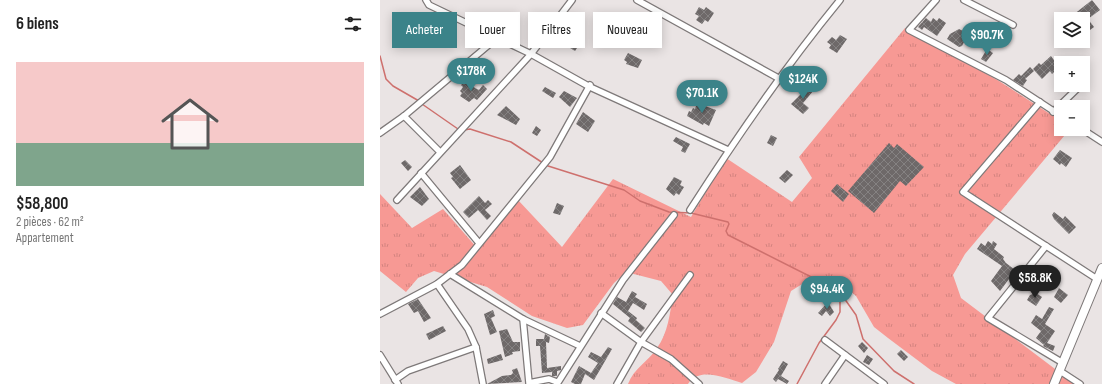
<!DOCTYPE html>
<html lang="fr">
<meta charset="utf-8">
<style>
:root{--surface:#fff;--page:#f2f2f2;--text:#222;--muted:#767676;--accent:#3b8389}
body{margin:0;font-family:"Sofia Sans Condensed",sans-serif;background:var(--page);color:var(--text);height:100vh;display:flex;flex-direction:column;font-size:15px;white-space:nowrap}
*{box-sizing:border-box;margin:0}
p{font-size:13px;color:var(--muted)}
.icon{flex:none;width:22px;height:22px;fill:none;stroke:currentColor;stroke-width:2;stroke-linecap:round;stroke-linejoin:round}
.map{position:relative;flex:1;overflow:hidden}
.panel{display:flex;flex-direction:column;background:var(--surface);width:380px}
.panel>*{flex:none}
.hud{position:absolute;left:12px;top:12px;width:380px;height:36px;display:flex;gap:8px}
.fabs{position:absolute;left:674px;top:12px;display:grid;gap:8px}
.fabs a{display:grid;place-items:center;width:36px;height:36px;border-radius:0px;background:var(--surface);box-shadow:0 2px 10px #0003;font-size:20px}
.price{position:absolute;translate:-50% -34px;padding:0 9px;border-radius:14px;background:var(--accent);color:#fff;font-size:13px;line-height:26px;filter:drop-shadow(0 1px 2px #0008)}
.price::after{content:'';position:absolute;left:50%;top:24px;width:12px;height:9px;margin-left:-6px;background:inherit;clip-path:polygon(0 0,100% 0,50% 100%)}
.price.on{background:#222;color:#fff}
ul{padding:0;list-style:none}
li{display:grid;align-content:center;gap:8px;height:212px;padding:0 16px}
li span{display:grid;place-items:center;height:124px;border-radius:0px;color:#555}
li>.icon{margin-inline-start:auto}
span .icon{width:72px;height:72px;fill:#fffc;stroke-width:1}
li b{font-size:17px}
h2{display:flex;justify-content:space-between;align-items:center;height:48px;padding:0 16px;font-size:17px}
.pill{padding:0 14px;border-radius:0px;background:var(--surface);box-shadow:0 2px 10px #0003;font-size:14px;line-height:36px}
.pill.on{background:var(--accent);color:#fff}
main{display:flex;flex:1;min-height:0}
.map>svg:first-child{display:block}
</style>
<main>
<section class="panel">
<h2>6 biens<svg class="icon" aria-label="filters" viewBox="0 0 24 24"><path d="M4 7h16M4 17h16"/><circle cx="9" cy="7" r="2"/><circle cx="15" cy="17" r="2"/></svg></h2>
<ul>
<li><span style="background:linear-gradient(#f6c9c9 65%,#7fa58c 0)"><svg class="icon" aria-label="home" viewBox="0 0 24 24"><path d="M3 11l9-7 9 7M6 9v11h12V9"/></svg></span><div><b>$58,800</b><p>2 pièces · 62 m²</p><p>Appartement</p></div></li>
</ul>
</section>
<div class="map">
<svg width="722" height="384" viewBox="0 0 722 384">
<defs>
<pattern id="grass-tufts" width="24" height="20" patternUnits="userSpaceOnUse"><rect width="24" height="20" fill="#f79994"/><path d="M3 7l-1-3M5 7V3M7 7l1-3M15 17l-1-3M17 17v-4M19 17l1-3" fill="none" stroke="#d3837f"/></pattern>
<pattern id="building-cross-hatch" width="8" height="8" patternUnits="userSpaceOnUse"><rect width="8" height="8" fill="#6e6969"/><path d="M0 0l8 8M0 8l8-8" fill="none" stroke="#858282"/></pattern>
</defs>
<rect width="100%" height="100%" fill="#eae4e4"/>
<path fill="url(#grass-tufts)" d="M 525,28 L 619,81 L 681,121 L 681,129 L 690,129 L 585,254 L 573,275 L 581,298 L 695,384 L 576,384 L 552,371 L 508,338 L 494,327 L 476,296 L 462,284 L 445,280 L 427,281 L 411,291 L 394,342 L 376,372 L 362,383 C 346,378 319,366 308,384 L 248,384 C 254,368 268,362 277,348 C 288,333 290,313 293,295 L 281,281 L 246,272 L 234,283 L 203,325 L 187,328 L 152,316 L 107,287 L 54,271 L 38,278 L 26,292 L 0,271 L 0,194 L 32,228 L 63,209 L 98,249 L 138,200 L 182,247 L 233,179 L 311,217 L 346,158 L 412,202 L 432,178 L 419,157 Z"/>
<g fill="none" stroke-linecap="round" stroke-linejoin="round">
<g stroke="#ce706d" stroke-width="1.5">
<polyline points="0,56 6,79 13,86 39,101"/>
<polyline points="42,104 78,129"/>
<polyline points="84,130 90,129 131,142 163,163"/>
<polyline points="165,165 244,190 260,201 289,212 311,213 348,222 349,224 346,231 348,235 461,292 464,298 460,301 460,312 456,320 439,343 417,384"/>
<polyline points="464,298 476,315 483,339 514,371 534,384"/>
</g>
</g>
<g fill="url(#building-cross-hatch)">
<polygon points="712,0 720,10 708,19 714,27 710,30 704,22 703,23 703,19 697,19 693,15"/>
<polygon points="319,7 324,10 326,7 334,13 328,22 325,20 322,24 316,20 319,16 315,14"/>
<polygon points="546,18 551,22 553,18 557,21 559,18 566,23 557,36 544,27 542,30 538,27"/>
<polygon points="579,29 585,32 587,29 595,34 591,41 586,38 582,46 579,47 567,39 570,34"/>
<polygon points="196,34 203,39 195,51 187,46"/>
<polygon points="600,34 609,39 606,44 597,39"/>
<polygon points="460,35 467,39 457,53 449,48 451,45 447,42 452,37 456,40"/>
<polygon points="607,49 613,53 606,62 601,59"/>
<polygon points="248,53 262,60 258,68 246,64 247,62 244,60"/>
<polygon points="671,56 681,70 677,73 675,71 672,74 670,71 662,79 653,69 659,63 661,65"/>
<polygon points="650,67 654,71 645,79 647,80 643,86 633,80 639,74 641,76"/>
<polygon points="84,82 99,90 103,85 107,89 97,100 94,98 89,102 80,96 82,93 80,91 83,87 81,85"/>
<polygon points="429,86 434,90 423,103 429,108 423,114 411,104"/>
<polygon points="165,87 176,93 173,98 162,91"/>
<polygon points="184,91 197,98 190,107 179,97"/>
<polygon points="317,103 336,110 329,126 324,123 323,125 307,116 309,111 311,112 313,108 315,109"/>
<polygon points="126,106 140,119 136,125 117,115"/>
<polygon points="203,112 215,121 208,132 196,124"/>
<polygon points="156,126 161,130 157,136 152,133"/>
<polygon points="391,135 397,138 393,146 387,143"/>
<polygon points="296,137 310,144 305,153 301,151 303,147 293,141"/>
<polygon points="509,143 514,148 517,144 544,167 526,186 520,181 494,213 468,191"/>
<polygon points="680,150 692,158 686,167 681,163 680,165 673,159"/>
<polygon points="25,160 32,167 28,171 21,163"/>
<polygon points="80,165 91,180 80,189 71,178 73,177 70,173"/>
<polygon points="407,170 413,175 405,183 399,178"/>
<polygon points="294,177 302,181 300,185 304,187 299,195 296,193 294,196 286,189"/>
<polygon points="457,184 469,194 463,202 451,191"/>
<polygon points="40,187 49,199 42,206 30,197"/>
<polygon points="99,196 105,203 108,200 112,204 105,210 111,216 107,220 98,210 89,218 83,212"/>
<polygon points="177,203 184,206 180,215 173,213"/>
<polygon points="674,212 683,219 685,216 696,227 689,234 674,219 672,215"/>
<polygon points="608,241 612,244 613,241 617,244 614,249 624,257 623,259 626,263 639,273 635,277 632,275 620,291 611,281 622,266 597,249 601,243 605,246"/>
<polygon points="662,271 668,275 658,288 649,281 652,276 657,279"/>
<polygon points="679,288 688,295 681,303 674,297"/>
<polygon points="252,291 257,294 255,297 267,304 264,310 253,303 248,311 257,318 256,320 265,328 261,332 248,321 250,318 233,304 237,297 246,302"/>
<polygon points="656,293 662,297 656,306 647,300 650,295"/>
<polygon points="38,299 51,318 44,322 38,311 34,313 28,304"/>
<polygon points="448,302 454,312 450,316 446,311 442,316 438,313"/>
<polygon points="669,307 674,309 665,324 675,331 667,343 675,346 673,351 663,346 664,345 656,338 661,331 651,323 656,315 662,319"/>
<polygon points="113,310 115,316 111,318 117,332 110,335 104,314"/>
<polygon points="63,326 66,331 49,340 46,334"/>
<polygon points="127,329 133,342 140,342 140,351 132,352 133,354 125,357 119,331"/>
<polygon points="165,334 170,337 169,343 166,342 167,368 181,366 181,370 177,371 177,376 172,376 172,372 162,373 160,346 156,346 156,339 164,339"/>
<polygon points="482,342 488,348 484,353 478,346"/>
<polygon points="228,347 232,349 214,380 205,374 201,384 195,384 191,382 199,366 211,373 218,363 208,357 211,352 221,357"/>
<polygon points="521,350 528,357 524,361 517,354"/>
<polygon points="121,354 123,360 108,364 107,359"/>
<polygon points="487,355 493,359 489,365 483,362"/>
<polygon points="403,361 408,364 401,376 409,381 407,384 398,379 396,382 393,379 399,370 398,369"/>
<polygon points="137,368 142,382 107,384 122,376 131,375 133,373 132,370"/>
</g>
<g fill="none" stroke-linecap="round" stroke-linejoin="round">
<defs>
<g id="street">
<polyline points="46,0 49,5 151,54 210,87 348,150"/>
<polyline points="257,0 400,79"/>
<polyline points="556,0 529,30 626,80 681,116"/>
<polyline points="584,0 633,25"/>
<polyline points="660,102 583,192 717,279"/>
<polyline points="673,112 701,85"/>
<polyline points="24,116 60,152"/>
<polyline points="702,129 722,142"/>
<polyline points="0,133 24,116 117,38"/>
<polyline points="41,173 99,243"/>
<polyline points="17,200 151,54 192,0"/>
<path d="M 310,210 C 356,138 405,67 460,0"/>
<polyline points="666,246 608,318 683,363"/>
<polyline points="70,274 143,319 200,346"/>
<polyline points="57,284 88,329 96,347 103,384"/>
<polyline points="221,313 261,342 291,359 319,384"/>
<polyline points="0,314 57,284 82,265 170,157 210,85"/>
<polyline points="143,319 149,383 169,379 177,382"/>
<polyline points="445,340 504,384"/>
<polyline points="0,355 18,384"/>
<polyline points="680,371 700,384"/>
<polyline points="15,380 28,371 96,347"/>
<polyline points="177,384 243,280 294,215"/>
<polyline points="237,384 261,342 310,275"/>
<polyline points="445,384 465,355"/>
</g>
<polyline id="secondary" points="674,384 722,268"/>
</defs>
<use href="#street" stroke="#7e7979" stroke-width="8"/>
<use href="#secondary" stroke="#7e7979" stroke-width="10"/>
<use href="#street" stroke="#fff" stroke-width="5.5"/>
<use href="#secondary" stroke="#fff" stroke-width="8"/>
</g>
</svg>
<div class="fabs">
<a><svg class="icon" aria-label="layers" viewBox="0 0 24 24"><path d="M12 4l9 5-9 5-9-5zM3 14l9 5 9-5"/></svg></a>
<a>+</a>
<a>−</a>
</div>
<b class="price" style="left:607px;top:56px">$90.7K</b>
<b class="price" style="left:91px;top:92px">$178K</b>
<b class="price" style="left:423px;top:100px">$124K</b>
<b class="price" style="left:322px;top:114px">$70.1K</b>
<b class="price on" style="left:655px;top:299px">$58.8K</b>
<b class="price" style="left:447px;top:310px">$94.4K</b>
<div class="hud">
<a class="pill on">Acheter</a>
<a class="pill">Louer</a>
<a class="pill">Filtres</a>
<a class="pill">Nouveau</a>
</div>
</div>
</main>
